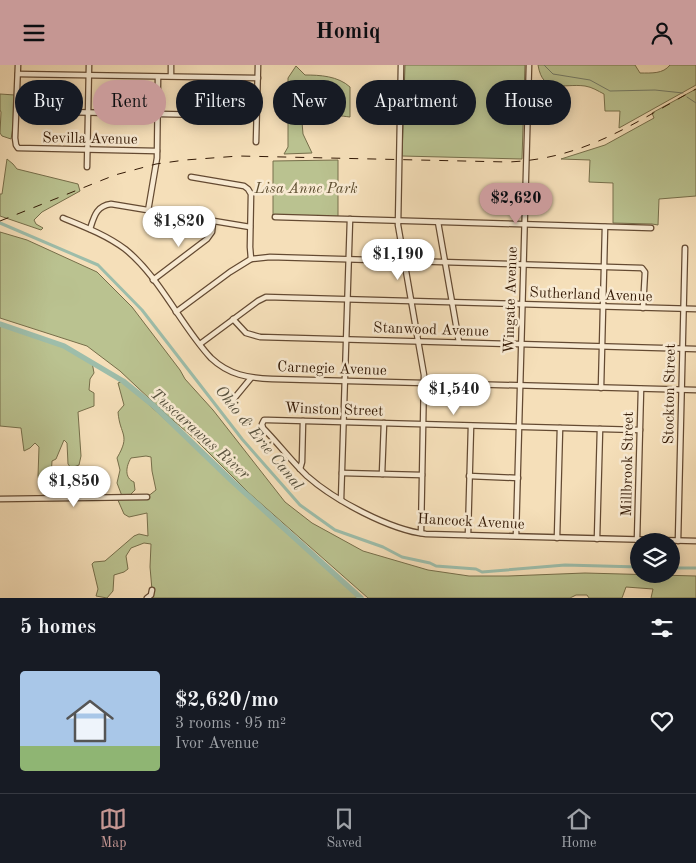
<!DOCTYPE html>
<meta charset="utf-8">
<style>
:root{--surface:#171b24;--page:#20242c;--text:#f1f3f6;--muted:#9ea1a6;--line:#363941;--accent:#c59692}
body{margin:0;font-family:"Old Standard TT",serif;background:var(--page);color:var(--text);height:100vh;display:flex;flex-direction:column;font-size:19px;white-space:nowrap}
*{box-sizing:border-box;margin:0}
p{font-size:16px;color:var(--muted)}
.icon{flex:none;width:28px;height:28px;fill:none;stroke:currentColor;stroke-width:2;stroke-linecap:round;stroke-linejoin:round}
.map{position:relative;height:533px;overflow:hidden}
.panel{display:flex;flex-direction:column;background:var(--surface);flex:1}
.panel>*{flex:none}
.banner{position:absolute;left:15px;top:15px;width:666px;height:45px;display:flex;gap:10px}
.fabs{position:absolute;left:630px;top:468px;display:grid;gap:10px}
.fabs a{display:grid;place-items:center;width:50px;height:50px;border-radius:50%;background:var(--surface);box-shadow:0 2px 12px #0003;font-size:25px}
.price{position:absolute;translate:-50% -42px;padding:0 11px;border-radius:18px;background:#fff;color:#222;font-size:16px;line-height:32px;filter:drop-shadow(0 1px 2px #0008)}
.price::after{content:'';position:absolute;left:50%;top:30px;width:15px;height:11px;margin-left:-8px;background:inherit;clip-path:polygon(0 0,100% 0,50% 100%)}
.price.on{background:var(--accent);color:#111}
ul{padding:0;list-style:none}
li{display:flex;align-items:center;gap:15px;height:125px;padding:0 20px}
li+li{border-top:1px solid var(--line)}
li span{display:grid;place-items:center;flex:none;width:140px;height:100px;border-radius:5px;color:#555}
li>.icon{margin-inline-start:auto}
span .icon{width:60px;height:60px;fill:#fffc;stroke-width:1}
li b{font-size:21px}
h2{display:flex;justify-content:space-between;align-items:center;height:60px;padding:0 20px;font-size:21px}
.tag{padding:0 18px;border-radius:22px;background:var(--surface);box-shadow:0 2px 12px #0003;font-size:18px;line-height:45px}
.tag.on{background:var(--accent);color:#111}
header{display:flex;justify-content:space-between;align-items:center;height:65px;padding:0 20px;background:var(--accent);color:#111;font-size:22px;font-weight:700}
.tab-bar{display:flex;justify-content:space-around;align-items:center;height:70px;border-top:1px solid var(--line);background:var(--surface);font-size:14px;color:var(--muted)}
.tab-bar a{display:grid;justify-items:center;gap:2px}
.tab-bar .on{color:var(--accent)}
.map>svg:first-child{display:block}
</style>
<header><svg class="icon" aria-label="menu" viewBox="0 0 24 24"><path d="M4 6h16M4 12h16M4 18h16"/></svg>Homiq<svg class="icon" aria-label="person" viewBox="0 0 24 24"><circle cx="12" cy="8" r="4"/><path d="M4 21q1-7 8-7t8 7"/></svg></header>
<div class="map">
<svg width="696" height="533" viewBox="0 0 696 533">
<rect width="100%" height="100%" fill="#f5dfb9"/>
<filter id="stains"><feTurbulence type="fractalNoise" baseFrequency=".004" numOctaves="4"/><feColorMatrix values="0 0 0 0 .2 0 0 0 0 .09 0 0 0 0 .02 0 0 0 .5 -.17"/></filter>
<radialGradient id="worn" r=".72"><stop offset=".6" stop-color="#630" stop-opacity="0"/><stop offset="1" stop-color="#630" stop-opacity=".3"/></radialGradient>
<g fill="#bac290" stroke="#766e4a">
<polygon points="405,0 525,0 522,94 402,91"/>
<path d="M 538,0 L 635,0 L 640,8 C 652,8 663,9 670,0 L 696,0 L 696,20 L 619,63 L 620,46 L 605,46 L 604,29 C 598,26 592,22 585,21 C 563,18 543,30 538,0 Z"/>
<path d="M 296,1 L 305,10 C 320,10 338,11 350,22 L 350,52 C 333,50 317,47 302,57 L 303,69 L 312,88 L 284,89 L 288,82 L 288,13 Z"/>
<polygon points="696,24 696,131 659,134 658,160 652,159 613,158 613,118 589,117 590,95 561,94 605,80 654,53 652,48"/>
<polygon points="0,29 15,30 15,52 11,74 2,71 0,68 1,47 0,45"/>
<polygon points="7,94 13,99 17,104 78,119 80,126 42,147 34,155 36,159 43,163 41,165 0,151 0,129 2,129"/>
<polygon points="338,95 338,152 273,150 273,96"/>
<polygon points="0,167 27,175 97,207 132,242 180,305 185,314 213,345 285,437 312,458 363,486 428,505 469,511 508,511 585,508 696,511 696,533 651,533 653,524 626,522 622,533 589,533 587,530 576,530 570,533 368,533 249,428 195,374 167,350 120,306 87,281 0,253"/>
<polygon points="0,259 64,281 92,297 94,308 90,314 89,325 94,328 94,341 78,347 81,391 79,400 71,403 68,399 67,378 64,375 56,394 52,396 51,412 47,413 46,425 41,426 38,411 39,382 35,378 30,383 24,386 21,363 0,361"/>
<path d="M 123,316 L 361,533 L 147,533 L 152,525 L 150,502 L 151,479 L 144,478 L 131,483 L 126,491 L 128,504 L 124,507 L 114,510 L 113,526 L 107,533 L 96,531 L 98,524 L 92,499 L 94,497 L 105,496 L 134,471 L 139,469 L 148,471 L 147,448 L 129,452 L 124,449 L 117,433 L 147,432 L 156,425 L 152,406 L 151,392 L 146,391 L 131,393 C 126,401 124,413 134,417 L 135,425 L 129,431 L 122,431 L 117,418 L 120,405 L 117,393 C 131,369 120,371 118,347 L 124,340 L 118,318 Z"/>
</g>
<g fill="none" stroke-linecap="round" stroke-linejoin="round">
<g stroke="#737b68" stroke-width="1">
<polyline points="544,0 553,9 590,15 610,26 655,25 683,28"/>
<polyline points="687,32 696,38"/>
</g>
<g stroke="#9dbdaa" stroke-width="3">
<polyline points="0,158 98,200 142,245 242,374 300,440 335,465 383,482 402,492 430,498 436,501 476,504 482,507 565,500 639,502"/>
<polyline points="671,503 696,503"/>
</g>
<polyline stroke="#9dbdaa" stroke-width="5.5" points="0,259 64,281 123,316 154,341 233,417 361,533"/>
<defs>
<g id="minor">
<polyline points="18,0 15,73 16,80 18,83 157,86"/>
<polyline points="401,0 398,160 424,310 421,468"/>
<polyline points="18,9 258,13"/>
<polyline points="171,11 171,0"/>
<polyline points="17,46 256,51"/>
<polyline points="256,77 258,0"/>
<polyline points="87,102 89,0"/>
<polyline points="191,112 244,121 248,124 251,129 250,182 251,194"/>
<polyline points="148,146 157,93 158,12"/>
<polyline points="275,152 651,163"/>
<path d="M 63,153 C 85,162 106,170 125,184 C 160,212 181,261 211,293 C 229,310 248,313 272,314 L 696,325"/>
<polyline points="438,157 459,277"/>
<path d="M 90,164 C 94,152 96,141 111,139 L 250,162"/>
<polyline points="153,215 207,174 212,167 213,157"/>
<polyline points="176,247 230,207 251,194 270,192 642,203 645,207 643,243"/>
<polyline points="233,254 246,268 260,272 696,284"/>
<polyline points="200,279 258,236 266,232 696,244"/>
<polyline points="601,323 605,162"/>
<polyline points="232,336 251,313"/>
<path d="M 640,365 L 268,355 L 264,355 L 262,359 L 263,363 C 278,378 291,396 307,411 C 334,435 390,465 426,469 L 696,476"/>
<polyline points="300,404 302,397 303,356"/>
<polyline points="342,408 422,410"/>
<polyline points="382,409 384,358"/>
<polyline points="469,411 518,413"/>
<polyline points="0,434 147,432"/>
<polyline points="341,435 350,154"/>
<polyline points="468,470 471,361"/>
<polyline points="516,471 529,0"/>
<polyline points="557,473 560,363"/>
<polyline points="597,474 600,364"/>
<polyline points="637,475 641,324"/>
<polyline points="678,476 685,183"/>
<polyline points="147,533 151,530 152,525"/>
</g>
</defs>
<use href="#minor" stroke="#644a32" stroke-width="7"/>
<use href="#minor" stroke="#f8ead2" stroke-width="4.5"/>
<path stroke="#331905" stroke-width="1" stroke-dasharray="9 9" stroke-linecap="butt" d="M 0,156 L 115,110 L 156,99 L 185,95 L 239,91 L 508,97 C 584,94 632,59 696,24"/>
</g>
<g text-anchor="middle" stroke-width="5" stroke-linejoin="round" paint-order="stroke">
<g font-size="15" fill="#331905" stroke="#f8ead2">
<text transform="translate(90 73) rotate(1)" y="5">Sevilla Avenue</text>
<text transform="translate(591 229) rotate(2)" y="5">Sutherland Avenue</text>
<text transform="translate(510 235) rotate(-88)" y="5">Wingate Avenue</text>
<text transform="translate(431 264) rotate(2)" y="5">Stanwood Avenue</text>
<text transform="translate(332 303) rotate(2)" y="5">Carnegie Avenue</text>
<text transform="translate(669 329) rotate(-89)" y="5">Stockton Street</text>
<text transform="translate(334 344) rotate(2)" y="5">Winston Street</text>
<text transform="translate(627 399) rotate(-89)" y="5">Millbrook Street</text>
<text transform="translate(471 456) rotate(3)" y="5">Hancock Avenue</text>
</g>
<g font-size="15" font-style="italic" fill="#5c4c2f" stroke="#f8ead2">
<text x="306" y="128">Lisa Anne Park</text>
</g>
<g font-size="16" font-style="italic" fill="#58523f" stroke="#f8ead2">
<text transform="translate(201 368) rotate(42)" y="6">Tuscarawas River</text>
<text transform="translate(260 372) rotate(51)" y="6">Ohio &amp; Erie Canal</text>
</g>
</g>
<rect width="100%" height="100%" filter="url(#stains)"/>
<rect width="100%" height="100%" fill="url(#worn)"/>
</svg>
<div class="fabs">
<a><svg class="icon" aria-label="layers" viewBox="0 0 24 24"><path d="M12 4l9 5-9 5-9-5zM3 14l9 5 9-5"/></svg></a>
</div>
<b class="price on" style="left:516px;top:160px">$2,620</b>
<b class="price" style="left:179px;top:183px">$1,820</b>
<b class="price" style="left:398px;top:216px">$1,190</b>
<b class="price" style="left:454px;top:351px">$1,540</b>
<b class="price" style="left:74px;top:443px">$1,850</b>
<div class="banner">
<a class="tag">Buy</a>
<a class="tag on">Rent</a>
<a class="tag">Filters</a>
<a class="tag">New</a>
<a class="tag">Apartment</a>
<a class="tag">House</a>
</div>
</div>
<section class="panel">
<h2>5 homes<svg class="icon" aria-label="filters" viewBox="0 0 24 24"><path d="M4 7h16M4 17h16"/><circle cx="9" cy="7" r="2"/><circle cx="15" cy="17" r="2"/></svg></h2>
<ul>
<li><span style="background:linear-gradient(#a9c7e8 75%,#8fb573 0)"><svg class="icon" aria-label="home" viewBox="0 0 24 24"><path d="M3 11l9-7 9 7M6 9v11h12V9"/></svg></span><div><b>$2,620/mo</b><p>3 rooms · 95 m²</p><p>Ivor Avenue</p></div><svg class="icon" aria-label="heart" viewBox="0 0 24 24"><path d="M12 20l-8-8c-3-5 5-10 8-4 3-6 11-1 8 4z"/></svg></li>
</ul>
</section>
<nav class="tab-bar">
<a class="on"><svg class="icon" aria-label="map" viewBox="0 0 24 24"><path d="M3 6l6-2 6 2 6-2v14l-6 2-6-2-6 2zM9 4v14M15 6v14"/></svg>Map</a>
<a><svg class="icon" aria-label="saved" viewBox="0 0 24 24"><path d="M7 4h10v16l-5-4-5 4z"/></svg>Saved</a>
<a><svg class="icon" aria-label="home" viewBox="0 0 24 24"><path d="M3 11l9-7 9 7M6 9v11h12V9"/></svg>Home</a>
</nav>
